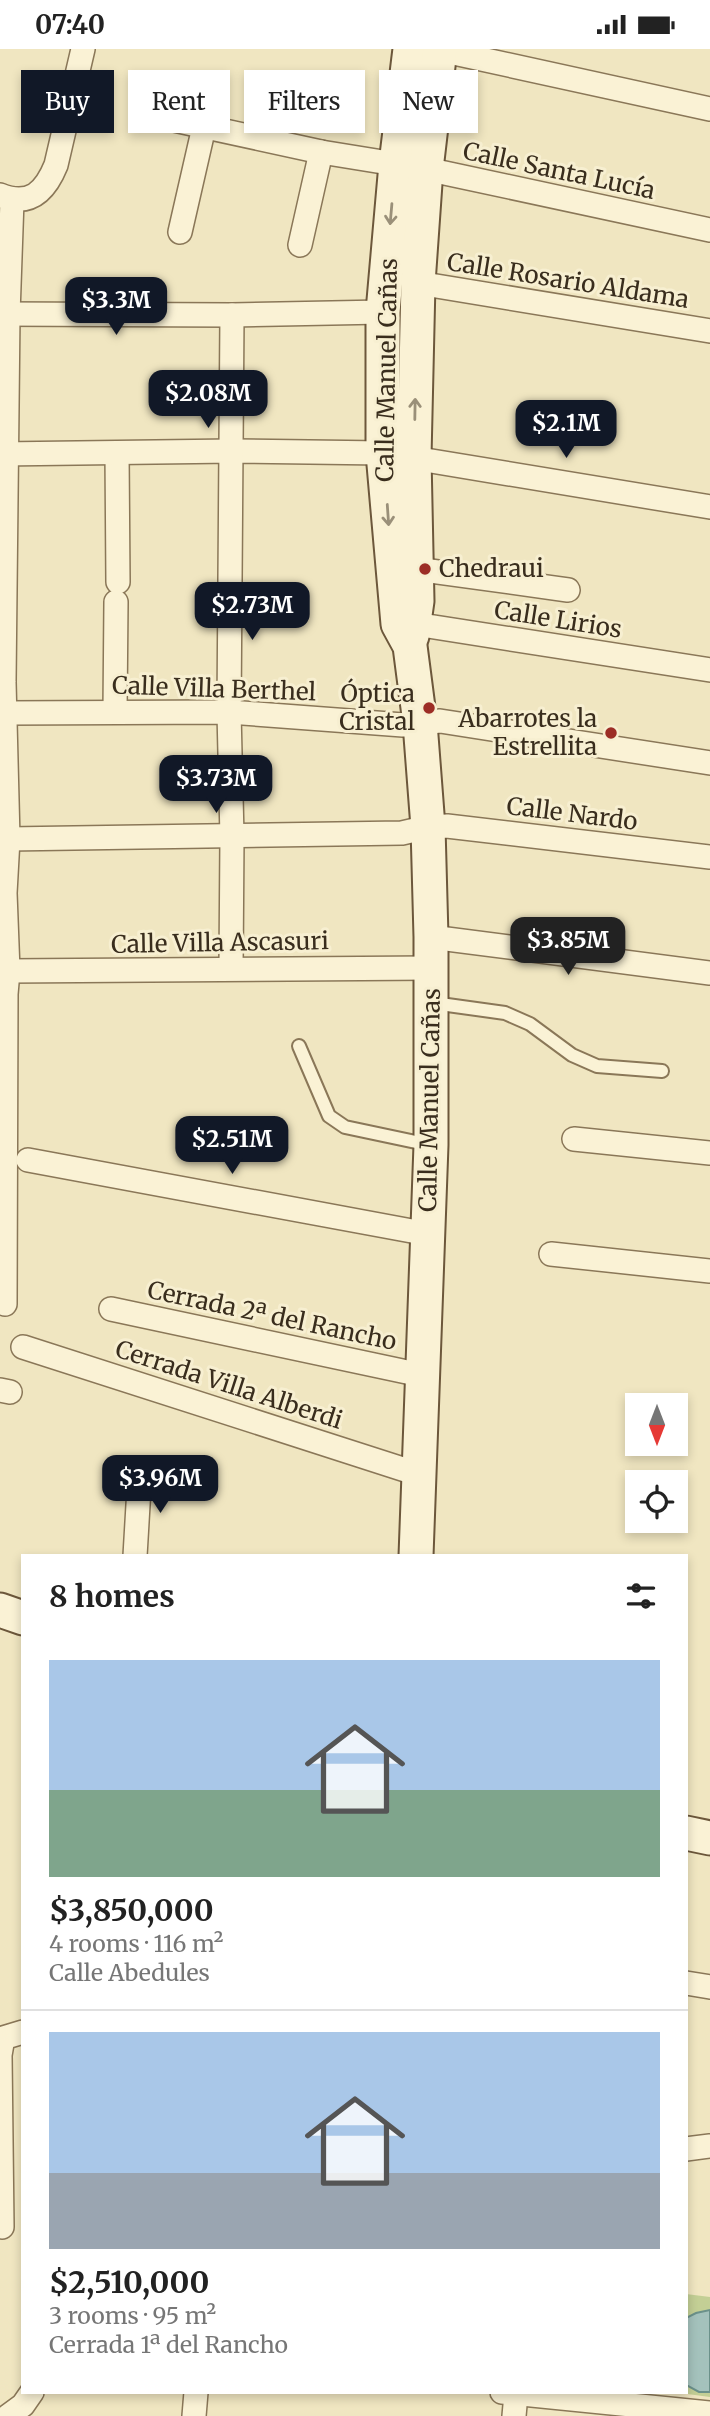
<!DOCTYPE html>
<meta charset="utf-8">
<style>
:root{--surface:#fff;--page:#f6f6f6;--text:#222;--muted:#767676;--line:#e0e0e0;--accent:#111827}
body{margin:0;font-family:Merriweather,serif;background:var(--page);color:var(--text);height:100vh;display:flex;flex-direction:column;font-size:26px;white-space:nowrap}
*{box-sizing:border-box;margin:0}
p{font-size:23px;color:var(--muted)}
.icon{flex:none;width:38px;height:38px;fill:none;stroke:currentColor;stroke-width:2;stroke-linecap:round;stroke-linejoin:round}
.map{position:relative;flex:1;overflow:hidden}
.details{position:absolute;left:21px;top:1505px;width:667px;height:840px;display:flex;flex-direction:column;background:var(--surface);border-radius:0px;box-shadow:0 4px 10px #0003}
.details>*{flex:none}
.guide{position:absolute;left:21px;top:21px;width:668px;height:63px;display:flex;gap:14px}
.needle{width:46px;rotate:180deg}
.controls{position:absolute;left:625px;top:1344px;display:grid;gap:14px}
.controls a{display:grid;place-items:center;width:63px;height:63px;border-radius:0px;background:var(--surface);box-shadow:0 4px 10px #0003;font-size:35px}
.price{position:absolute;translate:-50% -60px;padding:0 16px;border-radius:14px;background:var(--accent);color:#fff;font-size:23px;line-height:46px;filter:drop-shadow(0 2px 4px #0008)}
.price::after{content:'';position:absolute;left:50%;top:42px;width:21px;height:16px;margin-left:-10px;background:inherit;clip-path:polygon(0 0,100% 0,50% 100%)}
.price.active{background:#222;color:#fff}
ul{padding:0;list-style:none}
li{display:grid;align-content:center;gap:14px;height:371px;padding:0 28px}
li+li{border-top:2px solid var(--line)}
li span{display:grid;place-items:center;height:217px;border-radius:0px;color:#555}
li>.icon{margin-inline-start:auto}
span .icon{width:126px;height:126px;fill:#fffc;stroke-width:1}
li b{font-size:30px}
h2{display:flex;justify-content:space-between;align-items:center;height:84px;padding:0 28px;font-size:30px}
.chip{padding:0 24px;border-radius:0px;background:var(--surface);box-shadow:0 4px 10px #0003;font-size:24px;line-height:63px}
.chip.active{background:var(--accent);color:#fff}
.status{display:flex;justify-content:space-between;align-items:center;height:49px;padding:0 35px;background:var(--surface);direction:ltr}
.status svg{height:19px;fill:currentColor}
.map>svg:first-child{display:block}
</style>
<div class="status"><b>07:40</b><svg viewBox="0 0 49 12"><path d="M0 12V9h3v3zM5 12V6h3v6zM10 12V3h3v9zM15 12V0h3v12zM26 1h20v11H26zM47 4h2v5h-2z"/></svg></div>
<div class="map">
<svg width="710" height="2367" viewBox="0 0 710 2367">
<rect width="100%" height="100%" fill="#f0e6c1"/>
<polygon fill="#c3cf95" points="686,2245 710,2248 710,2348 672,2343 686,2343"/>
<polygon fill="#a4c2bc" stroke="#6b918a" stroke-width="2" points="710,2261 710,2343 699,2343 686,2336 686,2269 696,2264"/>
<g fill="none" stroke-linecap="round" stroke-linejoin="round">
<defs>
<g id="lane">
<polyline points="433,954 505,964 530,975 572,1006 597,1017 662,1022"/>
<polyline points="299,997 329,1067 345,1078 430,1096"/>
</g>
<g id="street">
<polyline points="440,1 710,60"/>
<polyline points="151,66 321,103 426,120 710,181"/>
<path d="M 0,146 C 30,158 45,143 56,116 L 83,0"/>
<polyline points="180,183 204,78"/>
<polyline points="300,196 321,103"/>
<polyline points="418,234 710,282"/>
<polyline points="0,265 232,266 383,263"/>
<polyline points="117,404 118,533"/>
<polyline points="0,405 233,402 383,404 710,458"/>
<polyline points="416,520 568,541"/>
<polyline points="402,575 415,575 710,621"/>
<polyline points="115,662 116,553"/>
<polyline points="6,664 229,663 403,676 440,672 710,714"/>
<polyline points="8,790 402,784 428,778 447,777 710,808"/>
<polyline points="431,888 710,924"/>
<polyline points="231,919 232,788 229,663 232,266"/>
<polyline points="8,922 432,919"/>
<polyline points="574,1090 710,1104"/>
<polyline points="28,1111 428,1185"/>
<polyline points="551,1205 710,1222"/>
<polyline points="5,1255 6,945 8,922 5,844 8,790 4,633 8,265 12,151"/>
<polyline points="111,1260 421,1326"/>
<polyline points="23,1298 418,1425"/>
<polyline points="0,1341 10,1343"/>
<polyline points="135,1507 140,1422"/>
<polyline points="686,1934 710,1938"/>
<polyline points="686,2100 710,2097"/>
<polyline points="2,2178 0,2006 3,1989 23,1983"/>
<polyline points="502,2343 710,2364"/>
<polyline points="8,2367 23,2356 32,2343"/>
<polyline points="194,2367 196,2343"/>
<polyline points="514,2367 516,2345"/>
</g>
<g id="secondary">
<polyline points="410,0 396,115 383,263 383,404 398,575 410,597 420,674 428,778 431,888 431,1096 416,1507"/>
<polyline points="412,587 417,552 414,408 418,234 426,120 440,0"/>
<polyline points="0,1561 23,1569"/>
<polyline points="686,1784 710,1789"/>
</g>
</defs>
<use href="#lane" stroke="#8a7758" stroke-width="16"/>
<use href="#street" stroke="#8a7758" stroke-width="26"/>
<use href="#secondary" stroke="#6c573b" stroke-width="37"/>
<use href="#lane" stroke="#faf2d5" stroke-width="12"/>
<use href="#street" stroke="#faf2d5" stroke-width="23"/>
<use href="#secondary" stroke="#faf2d5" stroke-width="33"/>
</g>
<defs><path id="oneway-shaft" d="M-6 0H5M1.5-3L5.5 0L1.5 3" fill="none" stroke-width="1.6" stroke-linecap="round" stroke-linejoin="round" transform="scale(1.75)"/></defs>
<g stroke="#9a9079">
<use href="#oneway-shaft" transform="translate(391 165) rotate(95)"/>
<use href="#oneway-shaft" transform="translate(415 360) rotate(-89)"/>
<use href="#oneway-shaft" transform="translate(388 466) rotate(86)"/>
</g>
<g fill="#9c2d25" stroke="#f7efd1" stroke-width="2.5">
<circle cx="425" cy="520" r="7"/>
<circle cx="429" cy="659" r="7"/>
<circle cx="611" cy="684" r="7"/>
</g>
<g text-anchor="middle" stroke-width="6" stroke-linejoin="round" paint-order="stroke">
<g font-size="24" fill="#392d1d" stroke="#f7efd1">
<text transform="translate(559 122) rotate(12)" y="8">Calle Santa Lucía</text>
<text transform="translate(568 232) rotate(9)" y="8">Calle Rosario Aldama</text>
<text transform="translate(387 321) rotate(-89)" y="8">Calle Manuel Cañas</text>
<text transform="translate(558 571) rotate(9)" y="8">Calle Lirios</text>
<text transform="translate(214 640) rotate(2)" y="8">Calle Villa Berthel</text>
<text transform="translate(572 765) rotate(7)" y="8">Calle Nardo</text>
<text transform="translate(220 894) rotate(-1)" y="8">Calle Villa Ascasuri</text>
<text transform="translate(430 1051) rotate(-89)" y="8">Calle Manuel Cañas</text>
<text transform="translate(272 1267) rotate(12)" y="8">Cerrada 2ª del Rancho</text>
<text transform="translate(229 1336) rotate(18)" y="8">Cerrada Villa Alberdi</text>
</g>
<g font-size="24" fill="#392d1d" stroke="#f7efd1" text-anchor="end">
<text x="439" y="528" text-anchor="start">Chedraui</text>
<text x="415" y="653">Óptica<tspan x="415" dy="28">Cristal</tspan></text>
<text x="597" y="678">Abarrotes la<tspan x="597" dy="28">Estrellita</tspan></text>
</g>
</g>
</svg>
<div class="controls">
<a><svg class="needle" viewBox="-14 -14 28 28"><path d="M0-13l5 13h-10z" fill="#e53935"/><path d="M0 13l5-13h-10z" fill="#767676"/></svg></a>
<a><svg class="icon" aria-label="locate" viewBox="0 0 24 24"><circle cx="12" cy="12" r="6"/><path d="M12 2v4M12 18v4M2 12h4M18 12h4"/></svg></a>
</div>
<b class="price" style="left:116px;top:288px">$3.3M</b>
<b class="price" style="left:208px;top:381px">$2.08M</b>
<b class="price" style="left:566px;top:411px">$2.1M</b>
<b class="price" style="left:252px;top:593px">$2.73M</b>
<b class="price" style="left:216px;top:766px">$3.73M</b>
<b class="price active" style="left:568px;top:928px">$3.85M</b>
<b class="price" style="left:232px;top:1127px">$2.51M</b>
<b class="price" style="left:160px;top:1466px">$3.96M</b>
<div class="guide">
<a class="chip active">Buy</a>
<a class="chip">Rent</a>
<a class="chip">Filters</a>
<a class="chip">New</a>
</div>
<section class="details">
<h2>8 homes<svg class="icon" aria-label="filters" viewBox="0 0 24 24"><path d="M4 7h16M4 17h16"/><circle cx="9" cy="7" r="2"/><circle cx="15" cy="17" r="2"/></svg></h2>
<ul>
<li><span style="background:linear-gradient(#a9c7e8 60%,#7fa58c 0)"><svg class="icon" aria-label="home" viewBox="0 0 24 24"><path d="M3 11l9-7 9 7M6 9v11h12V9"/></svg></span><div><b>$3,850,000</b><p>4 rooms · 116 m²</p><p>Calle Abedules</p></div></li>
<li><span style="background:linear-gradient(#a9c7e8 65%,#9aa5b1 0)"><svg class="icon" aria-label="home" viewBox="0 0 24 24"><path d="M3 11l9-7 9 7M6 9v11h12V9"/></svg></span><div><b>$2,510,000</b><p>3 rooms · 95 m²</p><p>Cerrada 1ª del Rancho</p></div></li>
</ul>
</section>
</div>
